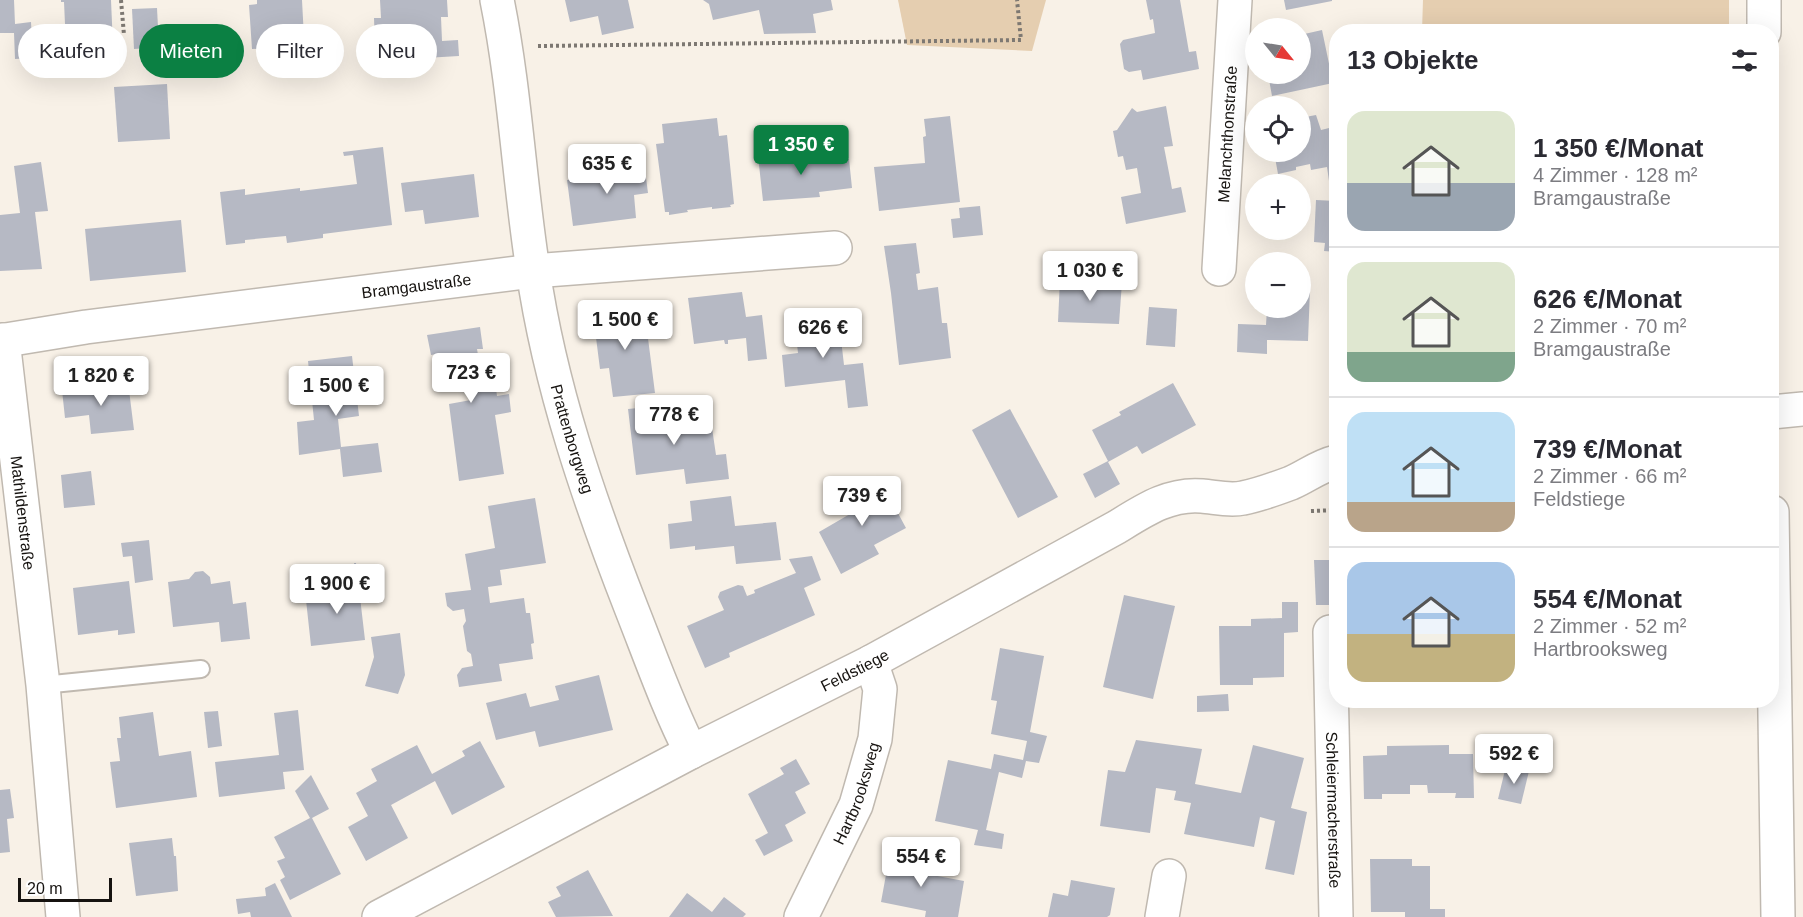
<!DOCTYPE html>
<html lang="de">
<meta charset="utf-8">
<style>
:root{--surface:#fff;--page:#f2f2f3;--text:#2b2b33;--muted:#7c7c81;--line:#e1e1e2;--accent:#0b8043}
body{margin:0;font-family:Arial,sans-serif;background:var(--page);color:var(--text);height:100vh;display:flex;flex-direction:column;font-size:22px;white-space:nowrap}
*{box-sizing:border-box;margin:0}
p{font-size:20px;color:var(--muted)}
.icon{flex:none;width:33px;height:33px;fill:none;stroke:currentColor;stroke-width:2;stroke-linecap:round;stroke-linejoin:round}
.map{position:relative;flex:1;overflow:hidden}
.side{position:absolute;left:1329px;top:24px;width:450px;height:684px;display:flex;flex-direction:column;background:var(--surface);border-radius:24px;box-shadow:0 6px 24px #0002}
.side>*{flex:none}
.top-card{position:absolute;left:18px;top:24px;width:570px;height:54px;display:flex;gap:12px}
.needle{width:39px;rotate:120deg}
.fabs{position:absolute;left:1245px;top:18px;display:grid;gap:12px}
.fabs a{display:grid;place-items:center;width:66px;height:66px;border-radius:50%;background:var(--surface);box-shadow:0 6px 24px #0002;font-size:30px}
.scale{position:absolute;left:18px;bottom:15px;width:94px;box-sizing:border-box;padding-left:6px;border:3px solid #161310;border-top:0;font-size:16px;line-height:21px;white-space:nowrap;color:#161310;-webkit-text-stroke:4px #fff;paint-order:stroke}
.price{position:absolute;translate:-50% -51px;padding:0 14px;border-radius:6px;background:#fff;color:#222;font-size:20px;line-height:39px;filter:drop-shadow(0 2px 3px #0008)}
.price::after{content:'';position:absolute;left:50%;top:36px;width:18px;height:14px;margin-left:-9px;background:inherit;clip-path:polygon(0 0,100% 0,50% 100%)}
.price.selected{background:var(--accent);color:#fff}
ul{padding:0;list-style:none}
li{display:flex;align-items:center;gap:18px;height:150px;padding:0 18px}
li+li{border-top:2px solid var(--line)}
li span{display:grid;place-items:center;flex:none;width:168px;height:120px;border-radius:18px;color:#555}
li>.icon{margin-inline-start:auto}
span .icon{width:72px;height:72px;fill:#fffc;stroke-width:1}
li b{font-size:26px}
h2{display:flex;justify-content:space-between;align-items:center;height:72px;padding:0 18px;font-size:26px}
.tag{padding:0 21px;border-radius:27px;background:var(--surface);box-shadow:0 6px 24px #0002;font-size:21px;line-height:54px}
.tag.selected{background:var(--accent);color:#fff}
.map>svg:first-child{display:block}
</style>
<div class="map">
<svg width="1803" height="917" viewBox="0 0 1803 917">
<rect width="100%" height="100%" fill="#f8f1e7"/>
<g fill="#e5ceb0">
<polygon points="898,0 1046,0 1032,51 907,45"/>
<polygon points="1423,0 1729,0 1729,31 1422,31"/>
</g>
<g fill="#b6b9c4">
<polygon points="0,0 14,0 15,24 31,22 33,58 15,59 14,33 0,33"/>
<polygon points="61,0 111,0 113,46 64,49 62,24 65,24 64,2 61,2"/>
<polygon points="257,0 302,0 304,38 318,37 319,60 305,61 304,46 252,49 249,5 257,4"/>
<polygon points="380,0 447,0 448,17 441,17 442,41 458,40 459,56 425,58 424,43 375,46 374,18 381,18"/>
<polygon points="565,0 628,0 634,28 602,35 598,16 570,22"/>
<polygon points="703,0 831,0 833,10 813,14 816,33 764,34 759,10 713,20 709,4"/>
<polygon points="1146,0 1180,0 1189,52 1196,51 1199,69 1143,80 1141,70 1129,72 1124,69 1120,44 1123,40 1155,33 1153,19 1150,20"/>
<polygon points="1284,0 1332,0 1332,1 1286,10"/>
<polygon points="157,8 159,47 134,49 132,9"/>
<polygon points="1322,30 1333,83 1272,96 1268,74 1300,74 1300,35"/>
<polygon points="167,84 170,139 118,142 114,87"/>
<polygon points="1166,106 1173,146 1164,147 1170,178 1172,189 1181,187 1186,212 1126,224 1121,197 1141,193 1137,168 1126,170 1123,156 1118,157 1113,131 1117,130 1132,108 1137,112"/>
<polygon points="1316,115 1321,130 1333,127 1336,144 1336,179 1329,181 1327,167 1311,170 1310,164 1296,167 1296,170 1278,174 1274,152 1300,152 1300,118"/>
<polygon points="950,116 960,202 879,211 874,167 925,163 923,137 926,136 924,119"/>
<polygon points="717,118 719,136 727,135 734,204 730,205 731,207 712,209 712,207 687,210 688,212 669,215 669,212 665,212 656,144 664,143 662,124"/>
<polygon points="383,147 392,225 323,234 323,238 287,243 286,236 245,240 245,243 226,245 220,192 245,189 245,195 300,188 300,191 357,184 353,155 344,156 343,152"/>
<polygon points="817,150 819,163 849,159 852,188 819,192 820,197 763,201 758,156"/>
<polygon points="41,162 48,211 35,212 42,269 0,271 0,215 20,213 14,166"/>
<polygon points="644,162 648,193 634,195 636,218 573,226 567,180 607,175 605,167"/>
<polygon points="474,174 479,217 425,224 423,210 405,212 401,183"/>
<polygon points="1316,200 1336,201 1336,252 1324,251 1325,243 1314,242"/>
<polygon points="980,206 983,235 953,238 951,219 960,218 959,208"/>
<polygon points="181,220 186,272 90,281 85,229"/>
<polygon points="916,243 920,273 916,274 918,290 938,287 942,323 947,323 951,358 899,365 891,293 884,246"/>
<polygon points="1060,279 1122,282 1119,324 1058,322"/>
<polygon points="1300,289 1310,289 1308,341 1267,340 1267,354 1237,352 1238,324 1266,325 1267,308 1300,308"/>
<polygon points="742,292 746,317 762,315 767,359 748,361 746,338 728,340 728,344 725,344 724,340 694,344 688,298"/>
<polygon points="644,307 655,393 613,397 609,368 600,369 593,314"/>
<polygon points="1149,307 1177,309 1175,347 1146,345"/>
<polygon points="838,313 844,365 863,363 868,406 848,408 845,380 785,387 782,355 798,353 794,318"/>
<polygon points="480,327 483,349 477,349 483,384 495,381 497,396 509,394 511,412 495,415 504,474 459,481 449,404 471,400 468,386 443,390 437,354 431,355 427,335"/>
<polygon points="352,356 359,416 338,419 341,447 378,443 382,472 343,477 340,449 299,455 297,422 314,420 308,361"/>
<polygon points="128,382 134,430 91,434 89,415 65,418 62,390"/>
<polygon points="1173,383 1196,425 1142,454 1137,446 1108,462 1120,484 1095,498 1083,474 1108,461 1092,430 1121,415 1119,412"/>
<polygon points="679,404 682,432 712,428 716,455 726,454 729,479 686,484 684,469 636,475 628,409"/>
<polygon points="1010,409 1058,497 1018,518 972,430"/>
<polygon points="91,471 95,505 64,508 61,475"/>
<polygon points="880,480 906,528 874,545 879,554 841,574 819,532 850,514 842,500"/>
<polygon points="731,496 735,526 776,522 781,560 736,564 734,546 695,550 695,546 670,549 668,524 692,521 690,501"/>
<polygon points="535,498 546,563 500,570 502,585 488,587 490,603 524,598 526,613 530,613 534,643 531,644 533,659 499,664 502,681 459,687 457,675 462,668 473,666 471,654 467,651 463,626 466,621 464,609 453,611 447,606 445,593 471,590 465,554 495,548 488,506"/>
<polygon points="149,540 153,580 135,583 132,556 123,557 121,543"/>
<polygon points="812,556 821,580 804,588 815,615 729,653 730,657 705,668 687,626 724,610 718,597 720,592 738,585 743,586 747,596 755,593 754,590 796,573 789,559"/>
<polygon points="1314,560 1336,560 1336,605 1316,605"/>
<polygon points="354,563 356,563 365,640 311,646 306,600 334,596 333,583 356,580"/>
<polygon points="203,571 210,577 211,584 230,581 233,604 246,602 250,639 221,642 219,622 173,627 168,582 189,579 195,572"/>
<polygon points="129,581 135,633 118,635 118,630 78,635 73,588"/>
<polygon points="1124,595 1175,606 1153,699 1103,687"/>
<polygon points="1282,602 1298,602 1298,632 1284,633 1284,677 1253,678 1253,685 1220,685 1219,626 1251,626 1251,619 1282,618"/>
<polygon points="400,633 405,675 398,694 365,686 374,657 371,637"/>
<polygon points="1000,648 1044,656 1030,732 1047,736 1039,763 1026,761 1022,778 999,772 986,830 1004,834 1002,849 974,845 978,830 935,821 948,760 991,769 994,754 1023,760 1027,741 991,734 997,701 991,700"/>
<polygon points="599,675 613,730 539,747 535,731 496,740 486,703 526,693 530,707 559,700 555,686"/>
<polygon points="1228,694 1229,711 1197,712 1197,696"/>
<polygon points="298,710 304,770 283,772 285,789 219,797 215,762 279,755 274,713"/>
<polygon points="218,711 222,746 208,748 204,712"/>
<polygon points="153,712 159,756 191,751 197,797 116,808 110,762 120,761 117,738 121,738 119,717"/>
<polygon points="1136,740 1202,749 1195,784 1241,793 1253,745 1304,758 1291,808 1307,812 1294,875 1265,869 1275,821 1260,817 1254,847 1184,834 1191,803 1174,800 1176,791 1156,788 1150,833 1100,826 1108,770 1125,772"/>
<polygon points="480,741 505,787 452,815 435,781 391,805 408,838 366,861 348,827 368,816 356,793 377,781 371,769 417,745 432,774 465,756 462,751"/>
<polygon points="1449,745 1449,754 1473,754 1474,798 1455,798 1456,793 1428,793 1427,785 1410,785 1410,794 1382,794 1382,799 1364,799 1363,756 1387,755 1387,746"/>
<polygon points="796,759 810,784 795,792 806,813 785,825 793,841 764,856 755,840 768,833 748,794 784,774 780,768"/>
<polygon points="1506,766 1529,771 1521,804 1498,799"/>
<polygon points="311,775 329,809 312,818 341,874 290,900 280,880 285,877 277,861 285,858 274,837 310,818 295,791"/>
<polygon points="10,789 14,818 7,819 10,852 0,853 0,790"/>
<polygon points="172,838 174,856 176,856 178,891 136,896 129,843"/>
<polygon points="890,853 929,860 927,874 964,881 958,917 925,917 926,911 881,902"/>
<polygon points="1370,859 1412,859 1412,866 1430,866 1430,909 1445,909 1445,917 1405,917 1405,912 1371,912"/>
<polygon points="588,870 613,916 556,917 548,902 561,896 556,887"/>
<polygon points="1071,880 1115,888 1110,915 1107,917 1048,917 1053,893 1068,896"/>
<polygon points="275,883 292,917 251,917 250,912 238,914 236,899 266,896 265,888"/>
<polygon points="687,893 712,912 724,897 746,914 743,917 669,917"/>
</g>
<g fill="none" stroke-linecap="round" stroke-linejoin="round">
<defs>
<polyline id="service" points="43,685 201,669"/>
<g id="minor">
<path id="s1" d="M 497,0 C 515,89 519,180 533,270 C 550,387 589,500 632,610 C 651,658 668,707 691,752"/>
<path id="s2" d="M 1219,269 L 1235,0"/>
<path id="s3" d="M 3,340 L 43,685 L 63,917"/>
<path id="s4" d="M 0,341 L 86,327 L 533,271 L 835,248"/>
<polyline points="1772,412 1803,409"/>
<path id="s5" d="M 1330,632 L 1336,917"/>
<path id="s6" d="M 379,917 L 691,752 L 871,662 L 1117,527 C 1143,511 1169,493 1202,496 C 1215,497 1229,501 1243,498 C 1259,495 1275,489 1291,483 C 1307,476 1319,466 1336,462"/>
<path id="s7" d="M 801,917 L 856,805 L 875,739 L 880,689 L 871,662"/>
<polyline points="1162,917 1169,876"/>
</g>
<g id="primary">
<polyline points="1764,0 1764,32"/>
<polyline points="1772,512 1778,917"/>
</g>
</defs>
<use href="#service" stroke="#c0b9b0" stroke-width="20"/>
<use href="#minor" stroke="#c0b9b0" stroke-width="36"/>
<use href="#primary" stroke="#c0b9b0" stroke-width="36"/>
<g stroke="#7d7872" stroke-width="4" stroke-dasharray="3 3" stroke-linecap="butt">
<polyline points="121,0 124,35"/>
<polyline points="538,46 1021,40 1017,0"/>
<polyline points="1311,511 1336,510"/>
</g>
<use href="#service" stroke="#fff" stroke-width="16"/>
<use href="#minor" stroke="#fff" stroke-width="33"/>
<use href="#primary" stroke="#fff" stroke-width="33"/>
</g>
<g text-anchor="middle" stroke-width="6" stroke-linejoin="round" paint-order="stroke">
<g font-size="16" fill="#161310" stroke="#fff">
<text dy="6" stroke="none"><textPath href="#s2" startOffset="135">Melanchthonstraße</textPath></text>
<text dy="6" stroke="none"><textPath href="#s4" startOffset="420">Bramgaustraße</textPath></text>
<text dy="6" stroke="none"><textPath href="#s1" startOffset="446">Prattenborgweg</textPath></text>
<text dy="6" stroke="none"><textPath href="#s3" startOffset="174">Mathildenstraße</textPath></text>
<text dy="6" stroke="none"><textPath href="#s6" startOffset="536">Feldstiege</textPath></text>
<text dy="6" stroke="none"><textPath href="#s7" startOffset="136">Hartbrooksweg</textPath></text>
<text dy="6" stroke="none"><textPath href="#s5" startOffset="178">Schleiermacherstraße</textPath></text>
</g>
</g>
</svg>
<div class="fabs">
<a><svg class="needle" viewBox="-14 -14 28 28"><path d="M0-13l5 13h-10z" fill="#e53935"/><path d="M0 13l5-13h-10z" fill="#7c7c81"/></svg></a>
<a><svg class="icon" aria-label="locate" viewBox="0 0 24 24"><circle cx="12" cy="12" r="6"/><path d="M12 2v4M12 18v4M2 12h4M18 12h4"/></svg></a>
<a>+</a>
<a>−</a>
</div>
<div class="scale">20 m</div>
<b class="price selected" style="left:801px;top:176px">1 350 €</b>
<b class="price" style="left:607px;top:195px">635 €</b>
<b class="price" style="left:1090px;top:302px">1 030 €</b>
<b class="price" style="left:625px;top:351px">1 500 €</b>
<b class="price" style="left:823px;top:359px">626 €</b>
<b class="price" style="left:471px;top:404px">723 €</b>
<b class="price" style="left:101px;top:407px">1 820 €</b>
<b class="price" style="left:336px;top:417px">1 500 €</b>
<b class="price" style="left:674px;top:446px">778 €</b>
<b class="price" style="left:862px;top:527px">739 €</b>
<b class="price" style="left:337px;top:615px">1 900 €</b>
<b class="price" style="left:1514px;top:785px">592 €</b>
<b class="price" style="left:921px;top:888px">554 €</b>
<div class="top-card">
<a class="tag">Kaufen</a>
<a class="tag selected">Mieten</a>
<a class="tag">Filter</a>
<a class="tag">Neu</a>
</div>
<section class="side">
<h2>13 Objekte<svg class="icon" aria-label="filters" viewBox="0 0 24 24"><path d="M4 7h16M4 17h16"/><circle cx="9" cy="7" r="2"/><circle cx="15" cy="17" r="2"/></svg></h2>
<ul>
<li><span style="background:linear-gradient(#dfe7d0 60%,#9aa5b1 0)"><svg class="icon" aria-label="home" viewBox="0 0 24 24"><path d="M3 11l9-7 9 7M6 9v11h12V9"/></svg></span><div><b>1 350 €/Monat</b><p>4 Zimmer · 128 m²</p><p>Bramgaustraße</p></div></li>
<li><span style="background:linear-gradient(#dfe7d0 75%,#7fa58c 0)"><svg class="icon" aria-label="home" viewBox="0 0 24 24"><path d="M3 11l9-7 9 7M6 9v11h12V9"/></svg></span><div><b>626 €/Monat</b><p>2 Zimmer · 70 m²</p><p>Bramgaustraße</p></div></li>
<li><span style="background:linear-gradient(#bfe0f5 75%,#b9a48a 0)"><svg class="icon" aria-label="home" viewBox="0 0 24 24"><path d="M3 11l9-7 9 7M6 9v11h12V9"/></svg></span><div><b>739 €/Monat</b><p>2 Zimmer · 66 m²</p><p>Feldstiege</p></div></li>
<li><span style="background:linear-gradient(#a9c7e8 60%,#c2b280 0)"><svg class="icon" aria-label="home" viewBox="0 0 24 24"><path d="M3 11l9-7 9 7M6 9v11h12V9"/></svg></span><div><b>554 €/Monat</b><p>2 Zimmer · 52 m²</p><p>Hartbrooksweg</p></div></li>
</ul>
</section>
</div>
